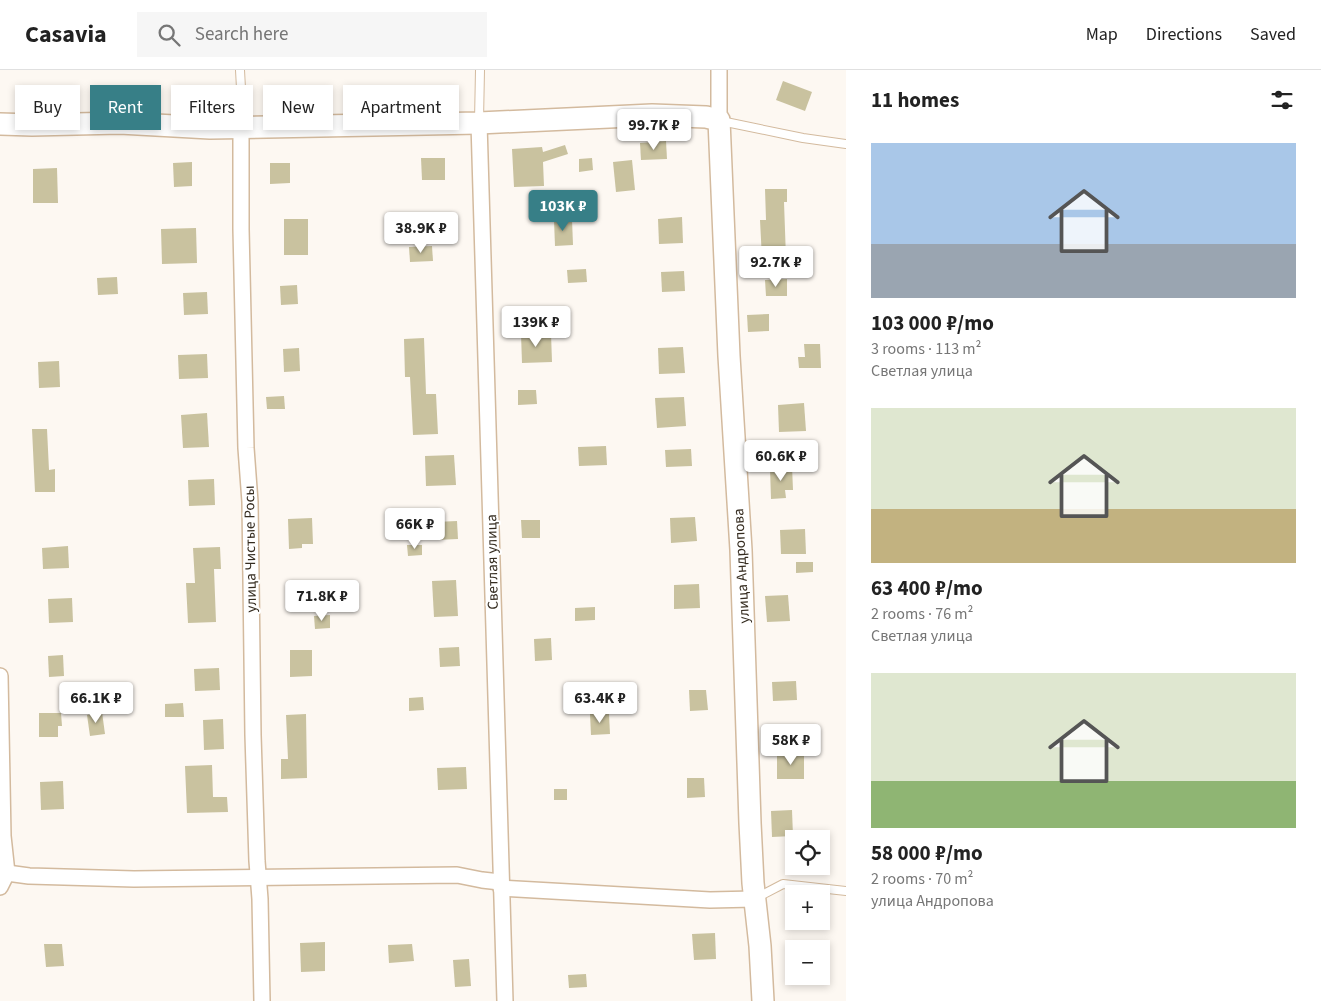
<!DOCTYPE html>
<meta charset="utf-8">
<style>
:root{--surface:#fff;--page:#f6f6f6;--text:#222;--muted:#767676;--line:#e0e0e0;--accent:#377f87}
body{margin:0;font-family:"Source Sans 3",sans-serif;background:var(--page);color:var(--text);height:100vh;display:flex;flex-direction:column;font-size:19px;white-space:nowrap}
*{box-sizing:border-box;margin:0}
p{font-size:16px;color:var(--muted)}
.icon{flex:none;width:28px;height:28px;fill:none;stroke:currentColor;stroke-width:2;stroke-linecap:round;stroke-linejoin:round}
.map{position:relative;flex:1;overflow:hidden}
.details{display:flex;flex-direction:column;background:var(--surface);width:475px}
.details>*{flex:none}
.banner{position:absolute;left:15px;top:15px;width:475px;height:45px;display:flex;gap:10px}
.tools{position:absolute;left:785px;top:760px;display:grid;gap:10px}
.tools a{display:grid;place-items:center;width:45px;height:45px;border-radius:0px;background:var(--surface);box-shadow:0 2px 8px #0003;font-size:25px}
.price{position:absolute;translate:-50% -42px;padding:0 11px;border-radius:5px;background:#fff;color:#222;font-size:16px;line-height:32px;filter:drop-shadow(0 1px 2px #0008)}
.price::after{content:'';position:absolute;left:50%;top:30px;width:15px;height:11px;margin-left:-8px;background:inherit;clip-path:polygon(0 0,100% 0,50% 100%)}
.price.current{background:var(--accent);color:#fff}
ul{padding:0;list-style:none}
li{display:grid;align-content:center;gap:10px;height:265px;padding:0 25px}
li span{display:grid;place-items:center;height:155px;border-radius:0px;color:#555}
li>.icon{margin-inline-start:auto}
span .icon{width:90px;height:90px;fill:#fffc;stroke-width:1}
li b{font-size:21px}
h2{display:flex;justify-content:space-between;align-items:center;height:60px;padding:0 25px;font-size:21px}
.tag{padding:0 18px;border-radius:0px;background:var(--surface);box-shadow:0 2px 8px #0003;font-size:18px;line-height:45px}
.tag.current{background:var(--accent);color:#fff}
header{display:flex;align-items:center;gap:30px;box-sizing:border-box;height:70px;padding:0 25px;background:var(--surface);border-bottom:1px solid var(--line)}
header strong{font-size:24px}
nav{display:flex;gap:28px;margin-inline-start:auto;font-size:18px}
.search{width:350px;height:45px;background:var(--page);display:flex;align-items:center;gap:12px;box-sizing:border-box;padding:0 18px;border-radius:0px;color:var(--muted);font-size:19px}
main{display:flex;flex:1;min-height:0}
.map>svg:first-child{display:block}
</style>
<header>
<strong>Casavia</strong>
<div class="search"><svg class="icon" aria-label="search" viewBox="0 0 24 24"><circle cx="10" cy="10" r="6"/><path d="M15 15l6 6"/></svg>Search here</div>
<nav><a>Map</a><a>Directions</a><a>Saved</a></nav>
</header>
<main>
<div class="map">
<svg width="846" height="931" viewBox="0 0 846 931">
<rect width="100%" height="100%" fill="#fdf8f2"/>
<g fill="#c9c29f">
<polygon points="783,11 812,22 805,41 776,30"/>
<polygon points="666,71 667,89 641,90 640,73"/>
<polygon points="565,75 568,84 543,92 544,116 514,117 512,79 542,77 543,82"/>
<polygon points="421,88 445,88 445,110 422,110"/>
<polygon points="592,88 593,100 579,102 579,89"/>
<polygon points="632,90 635,120 616,122 613,92"/>
<polygon points="192,92 192,116 174,117 173,93"/>
<polygon points="270,93 290,93 290,113 270,114"/>
<polygon points="57,98 58,133 33,133 33,99"/>
<polygon points="765,119 787,119 787,132 784,132 786,188 762,189 760,150 766,150"/>
<polygon points="447,142 448,163 422,165 422,143"/>
<polygon points="682,147 683,173 659,174 658,149"/>
<rect x="284" y="149" width="24" height="36"/>
<polygon points="572,149 573,175 555,176 554,150"/>
<polygon points="196,158 197,193 162,194 161,159"/>
<polygon points="432,176 433,191 410,192 409,177"/>
<polygon points="586,199 587,212 568,213 567,200"/>
<polygon points="684,201 685,221 662,222 661,202"/>
<polygon points="117,207 118,224 98,225 97,208"/>
<polygon points="787,209 787,226 766,226 765,210"/>
<polygon points="297,215 298,234 281,235 280,216"/>
<polygon points="207,222 208,244 184,245 183,223"/>
<polygon points="769,244 769,261 748,262 747,245"/>
<polygon points="551,263 552,292 522,293 521,264"/>
<polygon points="424,268 426,324 436,324 438,364 413,365 410,307 405,307 404,269"/>
<polygon points="804,274 820,274 821,298 799,298 798,287 805,287"/>
<polygon points="683,277 685,303 659,304 658,278"/>
<polygon points="299,278 300,301 284,302 283,279"/>
<polygon points="207,284 208,308 179,309 178,285"/>
<polygon points="59,291 60,317 39,318 38,292"/>
<polygon points="518,320 536,320 537,334 518,335"/>
<polygon points="284,326 285,339 267,339 266,327"/>
<polygon points="684,327 686,356 657,358 655,328"/>
<polygon points="804,333 806,361 779,362 778,335"/>
<polygon points="207,343 209,377 183,378 181,345"/>
<polygon points="32,359 47,359 49,400 55,399 55,422 35,422"/>
<polygon points="606,376 607,395 579,396 578,377"/>
<polygon points="691,379 692,396 666,397 665,380"/>
<polygon points="454,385 456,415 426,416 425,386"/>
<polygon points="792,396 793,420 785,420 786,428 771,429 770,398"/>
<polygon points="214,409 215,435 189,436 188,410"/>
<polygon points="695,447 697,471 671,473 670,448"/>
<polygon points="312,448 313,474 302,474 302,478 289,479 288,449"/>
<polygon points="521,450 540,450 540,468 522,468"/>
<polygon points="457,451 458,469 435,470 435,452"/>
<polygon points="805,459 806,484 781,484 780,460"/>
<polygon points="407,475 422,475 422,485 408,486"/>
<polygon points="68,476 69,498 43,499 42,478"/>
<polygon points="220,477 221,499 214,499 216,552 188,553 186,513 195,513 193,478"/>
<polygon points="796,492 813,492 813,502 796,503"/>
<polygon points="456,510 458,546 434,547 432,511"/>
<polygon points="699,514 700,538 674,539 674,515"/>
<polygon points="788,525 790,551 767,552 765,526"/>
<polygon points="72,528 73,552 49,553 48,529"/>
<polygon points="595,537 595,550 575,551 575,538"/>
<polygon points="330,545 330,558 315,559 314,546"/>
<polygon points="551,568 552,590 535,591 534,569"/>
<polygon points="459,577 460,596 440,597 439,578"/>
<polygon points="290,580 312,580 312,606 290,607"/>
<polygon points="63,585 64,606 49,607 48,586"/>
<polygon points="219,598 220,620 195,621 194,599"/>
<polygon points="796,611 797,630 773,631 772,612"/>
<polygon points="689,620 706,620 708,640 690,641"/>
<polygon points="423,627 424,640 409,641 409,628"/>
<polygon points="183,633 184,647 165,647 165,634"/>
<polygon points="102,642 105,664 90,666 87,645"/>
<polygon points="39,643 61,643 62,656 58,656 58,667 39,667"/>
<polygon points="306,644 307,708 281,709 281,689 288,689 286,645"/>
<polygon points="590,644 609,644 610,664 591,665"/>
<polygon points="223,649 224,679 204,680 203,650"/>
<polygon points="804,682 804,709 777,709 777,683"/>
<polygon points="212,695 213,727 227,727 228,742 187,743 185,696"/>
<polygon points="466,697 467,719 438,720 437,698"/>
<polygon points="687,708 704,708 705,727 687,728"/>
<polygon points="63,711 64,739 41,740 40,712"/>
<rect x="554" y="719" width="13" height="11"/>
<polygon points="792,740 793,766 772,767 771,741"/>
<polygon points="715,863 716,889 694,890 692,864"/>
<polygon points="325,872 325,901 301,902 300,873"/>
<polygon points="44,874 62,874 64,896 46,897"/>
<polygon points="412,874 414,891 389,893 388,875"/>
<polygon points="469,889 471,916 455,917 453,890"/>
<polygon points="586,904 587,917 569,918 568,905"/>
</g>
<g fill="none" stroke-linecap="round" stroke-linejoin="round">
<defs>
<g id="lane">
<polyline points="240,0 243,55"/>
<polyline points="479,51 480,0"/>
<polyline points="721,51 803,68 846,74"/>
<polyline points="756,828 783,814 846,821"/>
</g>
<g id="street">
<polyline points="719,0 719,50"/>
<polyline points="479,53 505,931"/>
<polyline points="241,57 241,159 246,378 250,432 253,665 257,791 260,829 262,931"/>
<polyline points="0,606 3,766 7,803 0,817"/>
<polyline points="7,803 29,806 134,809 457,805 482,810 500,812"/>
<polyline points="501,818 710,830 754,829"/>
</g>
<polyline id="secondary" points="0,54 32,55 120,53 210,58 479,53 652,45 706,47 719,50 729,286 741,480 750,753 753,813 760,876 763,931"/>
</defs>
<use href="#lane" stroke="#d3ba9e" stroke-width="10"/>
<use href="#street" stroke="#d3ba9e" stroke-width="18"/>
<use href="#secondary" stroke="#d3ba9e" stroke-width="24"/>
<use href="#lane" stroke="#fff" stroke-width="8"/>
<use href="#street" stroke="#fff" stroke-width="15"/>
<use href="#secondary" stroke="#fff" stroke-width="21"/>
</g>
<g text-anchor="middle" stroke-width="4" stroke-linejoin="round" paint-order="stroke">
<g font-size="15" fill="#352c20" stroke="#fff">
<text transform="translate(250 479) rotate(-91)" y="5">улица Чистые Росы</text>
<text transform="translate(492 492) rotate(-91)" y="5">Светлая улица</text>
<text transform="translate(741 496) rotate(-93)" y="5">улица Андропова</text>
</g>
</g>
</svg>
<div class="tools">
<a><svg class="icon" aria-label="locate" viewBox="0 0 24 24"><circle cx="12" cy="12" r="6"/><path d="M12 2v4M12 18v4M2 12h4M18 12h4"/></svg></a>
<a>+</a>
<a>−</a>
</div>
<b class="price" style="left:654px;top:81px">99.7K ₽</b>
<b class="price current" style="left:563px;top:162px">103K ₽</b>
<b class="price" style="left:421px;top:184px">38.9K ₽</b>
<b class="price" style="left:776px;top:218px">92.7K ₽</b>
<b class="price" style="left:536px;top:278px">139K ₽</b>
<b class="price" style="left:781px;top:412px">60.6K ₽</b>
<b class="price" style="left:415px;top:480px">66K ₽</b>
<b class="price" style="left:322px;top:552px">71.8K ₽</b>
<b class="price" style="left:96px;top:654px">66.1K ₽</b>
<b class="price" style="left:600px;top:654px">63.4K ₽</b>
<b class="price" style="left:791px;top:696px">58K ₽</b>
<div class="banner">
<a class="tag">Buy</a>
<a class="tag current">Rent</a>
<a class="tag">Filters</a>
<a class="tag">New</a>
<a class="tag">Apartment</a>
</div>
</div>
<section class="details">
<h2>11 homes<svg class="icon" aria-label="filters" viewBox="0 0 24 24"><path d="M4 7h16M4 17h16"/><circle cx="9" cy="7" r="2"/><circle cx="15" cy="17" r="2"/></svg></h2>
<ul>
<li><span style="background:linear-gradient(#a9c7e8 65%,#9aa5b1 0)"><svg class="icon" aria-label="home" viewBox="0 0 24 24"><path d="M3 11l9-7 9 7M6 9v11h12V9"/></svg></span><div><b>103 000 ₽/mo</b><p>3 rooms · 113 m²</p><p>Светлая улица</p></div></li>
<li><span style="background:linear-gradient(#dfe7d0 65%,#c2b280 0)"><svg class="icon" aria-label="home" viewBox="0 0 24 24"><path d="M3 11l9-7 9 7M6 9v11h12V9"/></svg></span><div><b>63 400 ₽/mo</b><p>2 rooms · 76 m²</p><p>Светлая улица</p></div></li>
<li><span style="background:linear-gradient(#dfe7d0 70%,#8fb573 0)"><svg class="icon" aria-label="home" viewBox="0 0 24 24"><path d="M3 11l9-7 9 7M6 9v11h12V9"/></svg></span><div><b>58 000 ₽/mo</b><p>2 rooms · 70 m²</p><p>улица Андропова</p></div></li>
</ul>
</section>
</main>
